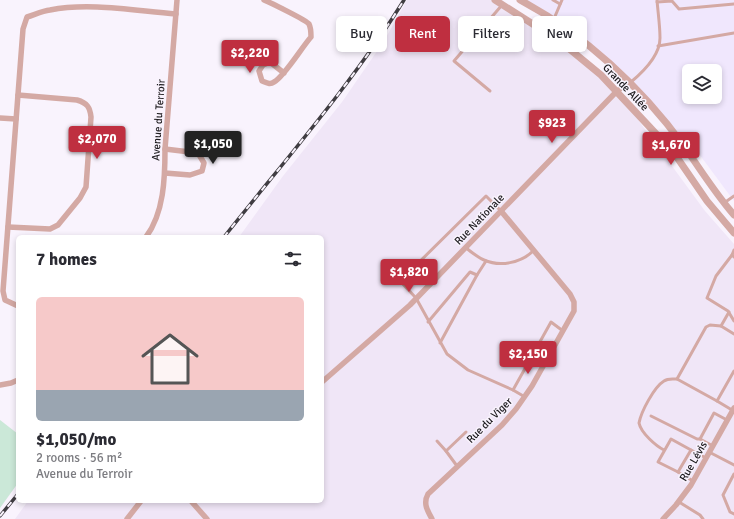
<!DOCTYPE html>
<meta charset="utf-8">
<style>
:root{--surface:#fff;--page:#f7f7f7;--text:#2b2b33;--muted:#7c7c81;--accent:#bf2f40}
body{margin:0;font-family:Signika,sans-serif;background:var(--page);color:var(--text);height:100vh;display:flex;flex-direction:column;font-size:15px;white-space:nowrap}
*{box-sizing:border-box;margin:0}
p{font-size:13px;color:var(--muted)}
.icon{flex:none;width:22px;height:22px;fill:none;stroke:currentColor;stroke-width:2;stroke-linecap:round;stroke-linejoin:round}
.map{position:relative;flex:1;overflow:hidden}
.drawer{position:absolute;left:16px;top:235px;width:308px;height:268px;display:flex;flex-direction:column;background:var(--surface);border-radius:6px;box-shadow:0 2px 6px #0003}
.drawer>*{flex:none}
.guide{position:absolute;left:336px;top:16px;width:338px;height:36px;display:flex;gap:8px}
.controls{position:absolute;left:682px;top:64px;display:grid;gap:8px}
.controls a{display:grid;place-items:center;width:40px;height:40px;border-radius:6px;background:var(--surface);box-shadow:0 2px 6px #0003;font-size:20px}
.price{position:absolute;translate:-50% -34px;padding:0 9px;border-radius:4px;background:var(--accent);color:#fff;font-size:13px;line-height:26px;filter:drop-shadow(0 1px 2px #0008)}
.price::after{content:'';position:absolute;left:50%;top:24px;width:12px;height:9px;margin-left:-6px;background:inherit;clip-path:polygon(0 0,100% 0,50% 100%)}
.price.active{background:#222;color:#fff}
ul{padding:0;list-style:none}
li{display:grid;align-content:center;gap:8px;height:212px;padding:0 20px}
li span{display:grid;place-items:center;height:124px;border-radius:6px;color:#555}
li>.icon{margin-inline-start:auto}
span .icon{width:72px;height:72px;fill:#fffc;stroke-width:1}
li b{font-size:17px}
h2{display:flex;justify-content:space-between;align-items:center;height:48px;padding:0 20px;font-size:17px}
.tag{padding:0 14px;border-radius:6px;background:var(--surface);box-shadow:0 2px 6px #0003;font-size:14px;line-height:36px}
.tag.active{background:var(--accent);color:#fff}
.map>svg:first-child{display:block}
</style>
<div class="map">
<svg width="734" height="519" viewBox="0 0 734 519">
<rect width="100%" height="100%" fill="#f9f3fd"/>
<path fill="#f0e7fd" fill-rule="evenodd" d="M 519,0 L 734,0 L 734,201 L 688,139 L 684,146 L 648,103 L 588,46 ZM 689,71 L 715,71 L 715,97 L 689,97 Z"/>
<polygon fill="#f0e6f7" points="407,0 495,0 561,42 617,91 705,211 734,244 734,519 15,519 28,501 322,501 322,237 239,237 283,176 342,102 384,41"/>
<polygon fill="#cbe8d8" points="0,420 18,434 18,483 0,508"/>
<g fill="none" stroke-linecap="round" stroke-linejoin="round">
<g stroke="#d4a9a4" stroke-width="3">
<polyline points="553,0 560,4"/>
<polyline points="657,2 672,1 679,9 734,4"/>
<polyline points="553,21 562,0"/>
<polyline points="658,46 734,33"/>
<path d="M 631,82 C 643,72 660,56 660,38 C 660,26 658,13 657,0"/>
<polyline points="490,91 454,61 502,5"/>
<polyline points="724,203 734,196"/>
<polyline points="501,211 486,196 400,281 416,298 447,354 468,370 513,390"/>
<path d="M 465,247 C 471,252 477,257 484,260 C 500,267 521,263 533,251"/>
<polyline points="734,250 732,255 734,257"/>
<polyline points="732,255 716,276 707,298 728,311 734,321"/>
<polyline points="729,312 721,326 734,334"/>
<polyline points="428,322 470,272 477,275 486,261"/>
<polyline points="440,343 477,275"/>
<polyline points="525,397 513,390 551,322 563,331"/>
<polyline points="717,401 677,379 706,327 710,325 721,326"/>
<polyline points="732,410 717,401 734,371"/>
<polyline points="651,416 697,439 700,439"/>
<polyline points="437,441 446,451"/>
<polyline points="713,446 700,439 714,413 727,420"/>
<path d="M 664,450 C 656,446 641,433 639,423 C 641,412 654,387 664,381 C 668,378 672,379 677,379"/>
<polyline points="709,452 734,465"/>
<polyline points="457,466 446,451 466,432"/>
<polyline points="678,472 658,462 671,439 691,450"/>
<polyline points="734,474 723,495 730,512 734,514"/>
<polyline points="693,481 678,472 691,450 706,458"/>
<polyline points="679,502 700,515 703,519"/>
</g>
<g stroke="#d4a9a4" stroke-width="5.5">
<path d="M 264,0 C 271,3 306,20 309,24 C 311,28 311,32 311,37 C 302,47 284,77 274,82 C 270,85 267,83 262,81 L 259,71 L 263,65 L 270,62 L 284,73"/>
<polyline points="0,118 16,119"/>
<polyline points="165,173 190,175 202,171 204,163 198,153 165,149"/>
<path d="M 8,227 L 50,229 L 58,225 L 80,198 L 86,187 L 91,117 C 90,107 87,103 77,100 L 18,95"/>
<path d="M 146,237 C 164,213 165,178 165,149 L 177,0"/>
<path d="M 18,306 L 5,300 L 3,291 L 23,29 L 27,17 C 34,15 42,11 50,10 C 90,2 136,11 176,14"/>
<polyline points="322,382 410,305 617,91 629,83"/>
<polyline points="0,385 11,383 18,380"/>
<polyline points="191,501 207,519"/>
<polyline points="127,519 141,501"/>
<path d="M 432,519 C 427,510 423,503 428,494 L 502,425 L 516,409 L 532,386 L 574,311 L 574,302 L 570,294 L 501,211"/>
<polyline points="663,519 676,505 691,485 734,408"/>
</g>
<g stroke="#d4a9a4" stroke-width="7">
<polyline points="495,0 561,42 601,75 674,153 707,201 734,233"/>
<path d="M 520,0 C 584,34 641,87 684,146 C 700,169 715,193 734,215"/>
</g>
<defs>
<g id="rail">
<path d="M 224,237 C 285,160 352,84 404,0"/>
<polyline points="0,516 18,494"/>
</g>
</defs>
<use href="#rail" stroke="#403d42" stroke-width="3.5"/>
<use href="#rail" stroke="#f9f3fd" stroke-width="2" stroke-dasharray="6" stroke-linecap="butt"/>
</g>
<g text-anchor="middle" stroke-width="3" stroke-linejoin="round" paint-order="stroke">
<g font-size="11" fill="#1c1a1d" stroke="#f9f3fd">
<text transform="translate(626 87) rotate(46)" y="4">Grande Allée</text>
<text transform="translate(158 120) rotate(-86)" y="4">Avenue du Terroir</text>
<text transform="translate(479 219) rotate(-46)" y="4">Rue Nationale</text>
<text transform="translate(489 420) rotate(-45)" y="4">Rue du Viger</text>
<text transform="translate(693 461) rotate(-60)" y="4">Rue Lévis</text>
</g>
</g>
</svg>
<div class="controls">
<a><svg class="icon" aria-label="layers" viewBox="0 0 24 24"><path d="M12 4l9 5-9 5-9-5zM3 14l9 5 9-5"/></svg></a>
</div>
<b class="price" style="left:250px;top:74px">$2,220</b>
<b class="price" style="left:552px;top:144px">$923</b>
<b class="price" style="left:97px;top:160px">$2,070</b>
<b class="price active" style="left:213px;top:165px">$1,050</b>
<b class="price" style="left:671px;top:166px">$1,670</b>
<b class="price" style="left:409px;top:293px">$1,820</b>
<b class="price" style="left:528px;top:375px">$2,150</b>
<div class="guide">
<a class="tag">Buy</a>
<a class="tag active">Rent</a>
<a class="tag">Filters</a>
<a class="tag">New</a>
</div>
<section class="drawer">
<h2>7 homes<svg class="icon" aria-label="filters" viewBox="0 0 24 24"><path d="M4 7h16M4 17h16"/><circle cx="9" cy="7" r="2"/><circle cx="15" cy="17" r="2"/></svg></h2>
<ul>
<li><span style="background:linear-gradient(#f6c9c9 75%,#9aa5b1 0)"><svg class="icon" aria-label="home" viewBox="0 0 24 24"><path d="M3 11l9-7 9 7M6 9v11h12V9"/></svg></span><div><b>$1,050/mo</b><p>2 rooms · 56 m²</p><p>Avenue du Terroir</p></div></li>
</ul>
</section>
</div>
